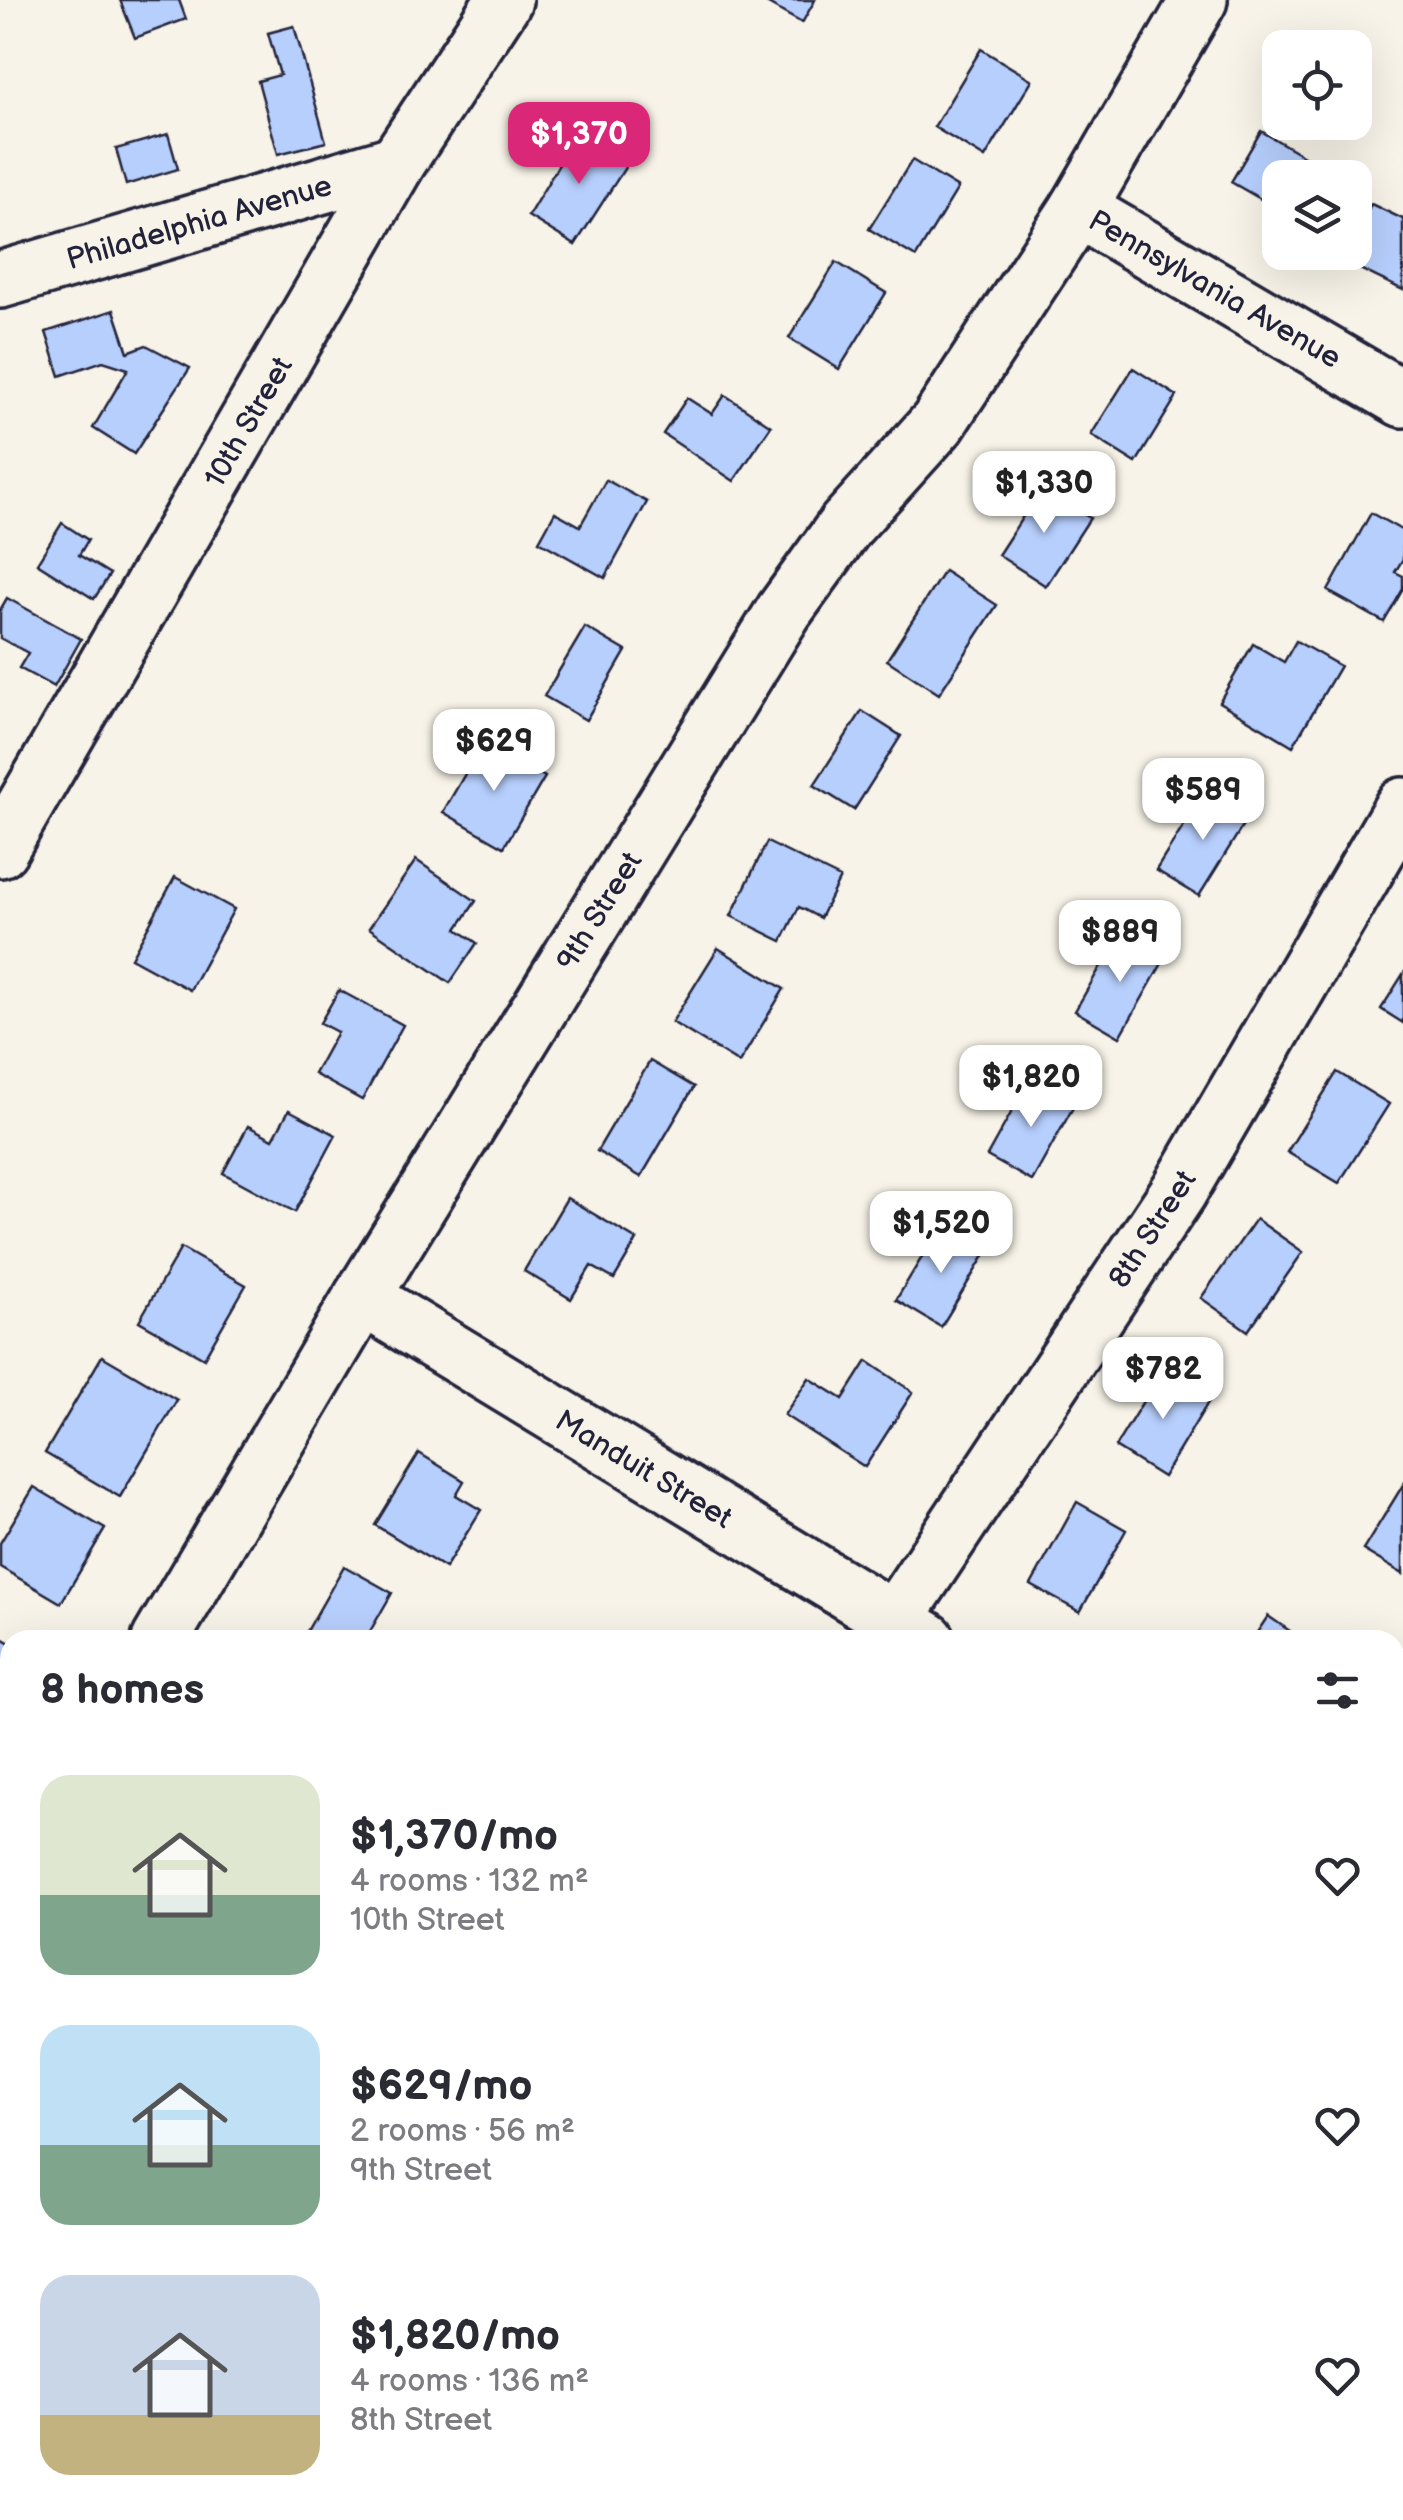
<!DOCTYPE html>
<meta charset="utf-8">
<style>
:root{--surface:#fff;--page:#f2f2f3;--text:#2b2b33;--muted:#7c7c81;--accent:#db2777}
body{margin:0;font-family:"Balsamiq Sans",sans-serif;background:var(--page);color:var(--text);height:100vh;display:flex;flex-direction:column;font-size:38px;white-space:nowrap}
*{box-sizing:border-box;margin:0}
p{font-size:32px;color:var(--muted)}
.icon{flex:none;width:55px;height:55px;fill:none;stroke:currentColor;stroke-width:2;stroke-linecap:round;stroke-linejoin:round}
.map{position:relative;flex:1;overflow:hidden}
.sheet{position:absolute;left:0px;top:1630px;width:1405px;height:890px;display:flex;flex-direction:column;background:var(--surface);border-radius:30px 30px 0 0;box-shadow:0 10px 40px #0002}
.sheet>*{flex:none}
.buttons{position:absolute;left:1262px;top:30px;display:grid;gap:20px}
.buttons a{display:grid;place-items:center;width:110px;height:110px;border-radius:20px;background:var(--surface);box-shadow:0 10px 40px #0002;font-size:50px}
.price{position:absolute;translate:-50% -85px;padding:0 22px;border-radius:20px;background:#fff;color:#222;font-size:32px;line-height:65px;filter:drop-shadow(0 2px 5px #0008)}
.price::after{content:'';position:absolute;left:50%;top:60px;width:30px;height:22px;margin-left:-15px;background:inherit;clip-path:polygon(0 0,100% 0,50% 100%)}
.price.on{background:var(--accent);color:#fff}
ul{padding:0;list-style:none}
li{display:flex;align-items:center;gap:30px;height:250px;padding:0 40px}
li span{display:grid;place-items:center;flex:none;width:280px;height:200px;border-radius:30px;color:#555}
li>.icon{margin-inline-start:auto}
span .icon{width:120px;height:120px;fill:#fffc;stroke-width:1}
li b{font-size:42px}
h2{display:flex;justify-content:space-between;align-items:center;height:120px;padding:0 40px;font-size:42px}
.map>svg:first-child{display:block}
</style>
<div class="map">
<svg width="1403" height="2520" viewBox="0 0 1403 2520">
<rect width="100%" height="100%" fill="#f7f3e8"/>
<filter id="ink" filterUnits="userSpaceOnUse"><feTurbulence type="fractalNoise" baseFrequency=".01" numOctaves="2"/><feDisplacementMap in="SourceGraphic" scale="20" xChannelSelector="R" yChannelSelector="G"/><feConvolveMatrix kernelMatrix="1 2 1 2 8 2 1 2 1" color-interpolation-filters="sRGB"/></filter>
<g filter="url(#ink)">
<g fill="#b7cffd" stroke="#22223b" stroke-width="2.5">
<polygon points="120,0 179,0 186,19 135,38"/>
<polygon points="761,0 815,0 802,23"/>
<polygon points="294,26 326,142 278,154 258,81 280,75 268,33"/>
<polygon points="981,49 1032,80 985,158 934,127"/>
<polygon points="580,129 630,160 575,245 528,216"/>
<polygon points="1261,131 1335,174 1333,178 1280,178 1280,210 1231,182"/>
<polygon points="168,134 178,169 126,185 116,149"/>
<polygon points="912,160 958,188 916,257 869,229"/>
<polygon points="1371,204 1403,219 1403,290 1343,261 1347,252 1355,252 1355,237"/>
<polygon points="836,262 886,293 839,369 789,338"/>
<polygon points="114,310 128,352 146,345 190,368 134,454 93,428 128,369 103,361 60,376 46,332"/>
<polygon points="1133,368 1177,396 1136,463 1091,435"/>
<polygon points="725,395 771,426 734,481 663,434 687,398 712,414"/>
<polygon points="606,480 647,502 605,578 539,541 555,512 580,526"/>
<polygon points="1042,487 1090,518 1046,586 998,555"/>
<polygon points="1371,513 1403,531 1403,559 1395,572 1403,576 1403,589 1384,622 1328,591"/>
<polygon points="62,523 88,540 79,555 110,574 94,599 37,563"/>
<polygon points="944,571 997,605 939,694 887,660"/>
<polygon points="7,598 81,639 54,687 19,668 28,653 0,638 0,610"/>
<polygon points="585,627 626,651 586,720 544,696"/>
<polygon points="1296,641 1340,666 1293,746 1219,702 1253,644 1284,662"/>
<polygon points="862,711 901,736 854,810 814,785"/>
<polygon points="484,741 545,777 504,847 443,812"/>
<polygon points="1206,790 1249,816 1199,896 1156,870"/>
<polygon points="767,842 840,878 820,918 799,907 782,941 731,916"/>
<polygon points="416,860 476,901 457,929 477,943 450,983 369,928"/>
<polygon points="175,877 234,909 190,990 131,958"/>
<polygon points="1120,933 1165,958 1120,1037 1075,1011"/>
<polygon points="718,948 784,989 739,1063 672,1022"/>
<polygon points="1403,974 1403,1023 1381,1009"/>
<polygon points="339,990 403,1025 362,1100 314,1074 337,1032 320,1023"/>
<polygon points="650,1061 694,1087 641,1177 597,1151"/>
<polygon points="1337,1072 1389,1104 1339,1183 1287,1152"/>
<polygon points="1030,1079 1075,1104 1032,1181 987,1156"/>
<polygon points="289,1110 336,1135 295,1212 223,1173 248,1126 273,1139"/>
<polygon points="567,1198 637,1240 614,1279 591,1266 571,1299 524,1271"/>
<polygon points="1256,1219 1303,1252 1248,1331 1201,1298"/>
<polygon points="942,1224 987,1251 941,1327 896,1300"/>
<polygon points="181,1248 246,1285 204,1358 139,1321"/>
<polygon points="102,1356 177,1400 120,1497 45,1453"/>
<polygon points="867,1361 913,1392 865,1467 784,1415 809,1378 843,1399"/>
<polygon points="1164,1367 1212,1396 1163,1477 1115,1447"/>
<polygon points="419,1453 464,1481 456,1495 481,1510 445,1568 375,1525"/>
<polygon points="1403,1485 1403,1574 1363,1550"/>
<polygon points="34,1487 105,1529 61,1603 0,1567 0,1543"/>
<polygon points="1077,1502 1126,1530 1080,1612 1031,1585"/>
<polygon points="344,1566 392,1593 365,1640 302,1640"/>
<polygon points="1268,1616 1303,1640 1252,1640"/>
<polygon points="0,1637 10,1643 10,1687 0,1706"/>
<polygon points="1395,2080 1403,2084 1403,2149 1395,2145"/>
<polygon points="138,2510 219,2510 224,2513 220,2520 132,2520"/>
<polygon points="555,2510 550,2520 500,2520 484,2511"/>
<polygon points="805,2510 881,2510 875,2520 800,2520"/>
</g>
<g fill="none" stroke-linecap="round" stroke-linejoin="round">
<defs>
<g id="minor">
<polyline points="1078,209 1403,399"/>
<polyline points="0,280 397,163"/>
<polyline points="0,849 397,163 504,0"/>
<polyline points="362,1297 927,1640"/>
<polyline points="160,1640 362,1297 784,611 846,525 938,423 1078,209 1199,0"/>
<polyline points="881,1640 1179,1191 1403,806"/>
<polyline points="1395,1821 1403,1807"/>
<polyline points="1395,1921 1403,1926"/>
<polyline points="0,1973 10,1943"/>
<polyline points="354,2520 360,2510"/>
<polyline points="980,2520 986,2510"/>
</g>
</defs>
<use href="#minor" stroke="#22223b" stroke-width="62"/>
<use href="#minor" stroke="#f7f3e8" stroke-width="55"/>
</g>
</g>
<g text-anchor="middle" stroke-width="10" stroke-linejoin="round" paint-order="stroke">
<g font-size="30" fill="#22223b" stroke="#f7f3e8">
<text transform="translate(199 222) rotate(-16)" y="10">Philadelphia Avenue</text>
<text transform="translate(1215 289) rotate(30)" y="10">Pennsylvania Avenue</text>
<text transform="translate(248 422) rotate(-60)" y="10">10th Street</text>
<text transform="translate(599 911) rotate(-58)" y="10">9th Street</text>
<text transform="translate(1152 1229) rotate(-57)" y="10">8th Street</text>
<text transform="translate(644 1469) rotate(31)" y="10">Manduit Street</text>
</g>
</g>
</svg>
<div class="buttons">
<a><svg class="icon" aria-label="locate" viewBox="0 0 24 24"><circle cx="12" cy="12" r="6"/><path d="M12 2v4M12 18v4M2 12h4M18 12h4"/></svg></a>
<a><svg class="icon" aria-label="layers" viewBox="0 0 24 24"><path d="M12 4l9 5-9 5-9-5zM3 14l9 5 9-5"/></svg></a>
</div>
<b class="price on" style="left:579px;top:187px">$1,370</b>
<b class="price" style="left:1044px;top:536px">$1,330</b>
<b class="price" style="left:494px;top:794px">$629</b>
<b class="price" style="left:1203px;top:843px">$589</b>
<b class="price" style="left:1120px;top:985px">$889</b>
<b class="price" style="left:1031px;top:1130px">$1,820</b>
<b class="price" style="left:941px;top:1276px">$1,520</b>
<b class="price" style="left:1163px;top:1422px">$782</b>
<section class="sheet">
<h2>8 homes<svg class="icon" aria-label="filters" viewBox="0 0 24 24"><path d="M4 7h16M4 17h16"/><circle cx="9" cy="7" r="2"/><circle cx="15" cy="17" r="2"/></svg></h2>
<ul>
<li><span style="background:linear-gradient(#dfe7d0 60%,#7fa58c 0)"><svg class="icon" aria-label="home" viewBox="0 0 24 24"><path d="M3 11l9-7 9 7M6 9v11h12V9"/></svg></span><div><b>$1,370/mo</b><p>4 rooms · 132 m²</p><p>10th Street</p></div><svg class="icon" aria-label="heart" viewBox="0 0 24 24"><path d="M12 20l-8-8c-3-5 5-10 8-4 3-6 11-1 8 4z"/></svg></li>
<li><span style="background:linear-gradient(#bfe0f5 60%,#7fa58c 0)"><svg class="icon" aria-label="home" viewBox="0 0 24 24"><path d="M3 11l9-7 9 7M6 9v11h12V9"/></svg></span><div><b>$629/mo</b><p>2 rooms · 56 m²</p><p>9th Street</p></div><svg class="icon" aria-label="heart" viewBox="0 0 24 24"><path d="M12 20l-8-8c-3-5 5-10 8-4 3-6 11-1 8 4z"/></svg></li>
<li><span style="background:linear-gradient(#c9d6e8 70%,#c2b280 0)"><svg class="icon" aria-label="home" viewBox="0 0 24 24"><path d="M3 11l9-7 9 7M6 9v11h12V9"/></svg></span><div><b>$1,820/mo</b><p>4 rooms · 136 m²</p><p>8th Street</p></div><svg class="icon" aria-label="heart" viewBox="0 0 24 24"><path d="M12 20l-8-8c-3-5 5-10 8-4 3-6 11-1 8 4z"/></svg></li>
</ul>
</section>
</div>
